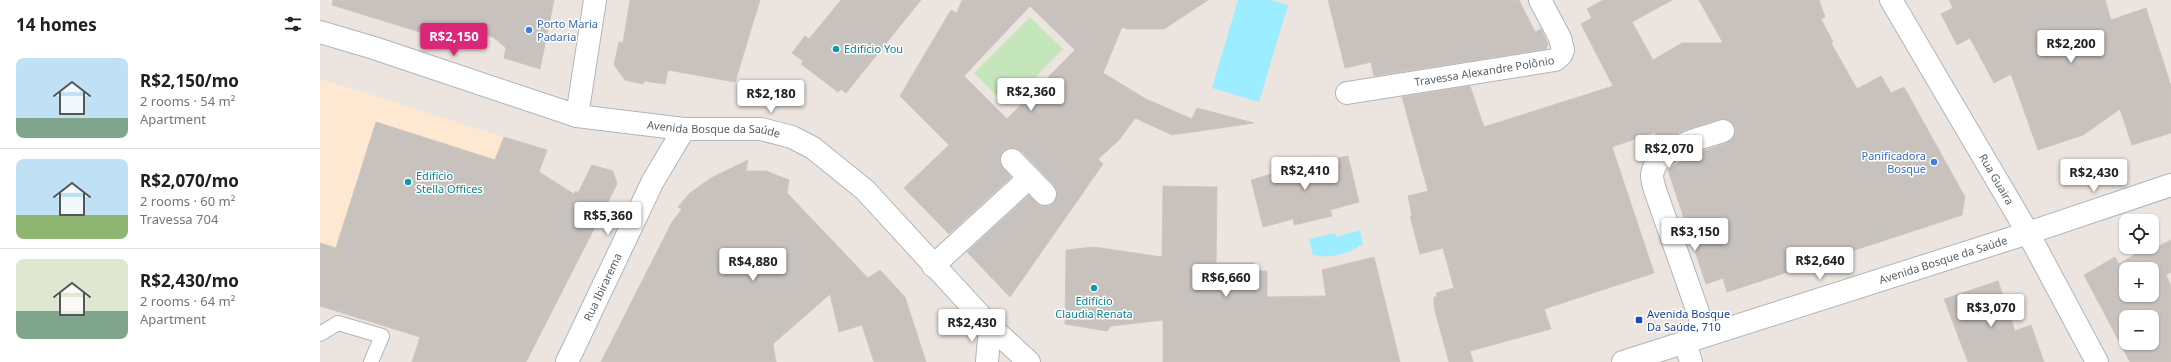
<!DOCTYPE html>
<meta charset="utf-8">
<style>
:root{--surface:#fff;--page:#f2f2f2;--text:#202124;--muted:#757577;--line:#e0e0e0;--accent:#db2777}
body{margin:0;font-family:"Noto Sans",sans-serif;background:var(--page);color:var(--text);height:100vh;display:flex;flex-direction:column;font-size:15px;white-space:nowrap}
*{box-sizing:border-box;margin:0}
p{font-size:13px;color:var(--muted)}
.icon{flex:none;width:22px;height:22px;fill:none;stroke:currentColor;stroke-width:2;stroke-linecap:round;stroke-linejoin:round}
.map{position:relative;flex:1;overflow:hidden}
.panel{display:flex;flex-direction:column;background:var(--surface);width:320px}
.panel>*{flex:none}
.fabs{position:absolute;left:1799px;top:214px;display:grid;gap:8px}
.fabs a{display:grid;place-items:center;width:40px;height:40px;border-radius:8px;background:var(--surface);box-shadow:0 1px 3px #0004;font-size:20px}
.price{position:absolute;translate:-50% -34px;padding:0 9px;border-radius:4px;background:#fff;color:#222;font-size:13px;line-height:26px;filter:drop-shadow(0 1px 2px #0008)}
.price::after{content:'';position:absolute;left:50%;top:24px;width:12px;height:9px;margin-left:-6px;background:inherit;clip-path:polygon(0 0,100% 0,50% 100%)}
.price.on{background:var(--accent);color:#fff}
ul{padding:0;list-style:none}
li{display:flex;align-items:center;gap:12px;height:100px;padding:0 16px}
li+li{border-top:1px solid var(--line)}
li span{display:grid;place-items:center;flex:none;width:112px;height:80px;border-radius:8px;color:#555}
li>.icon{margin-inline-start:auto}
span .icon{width:48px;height:48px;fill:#fffc;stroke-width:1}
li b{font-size:17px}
h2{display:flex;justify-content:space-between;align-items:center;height:48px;padding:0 16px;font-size:17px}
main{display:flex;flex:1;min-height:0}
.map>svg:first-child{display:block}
</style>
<main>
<section class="panel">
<h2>14 homes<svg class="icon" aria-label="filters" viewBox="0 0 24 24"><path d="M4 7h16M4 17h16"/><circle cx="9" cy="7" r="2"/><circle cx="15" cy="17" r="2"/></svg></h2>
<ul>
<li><span style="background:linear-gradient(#bfe0f5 75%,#7fa58c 0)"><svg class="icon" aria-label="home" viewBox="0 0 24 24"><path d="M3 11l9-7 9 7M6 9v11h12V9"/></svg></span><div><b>R$2,150/mo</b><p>2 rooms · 54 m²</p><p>Apartment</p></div></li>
<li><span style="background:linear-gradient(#bfe0f5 70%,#8fb573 0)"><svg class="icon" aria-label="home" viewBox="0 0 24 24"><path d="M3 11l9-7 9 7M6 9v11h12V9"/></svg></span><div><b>R$2,070/mo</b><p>2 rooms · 60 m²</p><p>Travessa 704</p></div></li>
<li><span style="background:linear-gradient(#dfe7d0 65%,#7fa58c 0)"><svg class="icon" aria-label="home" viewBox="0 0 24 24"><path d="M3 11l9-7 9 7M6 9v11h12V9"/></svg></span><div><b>R$2,430/mo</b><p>2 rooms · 64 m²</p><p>Apartment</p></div></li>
</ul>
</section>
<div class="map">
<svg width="1851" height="362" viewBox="0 0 1851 362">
<rect width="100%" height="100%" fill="#ece5df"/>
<polygon fill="#fee8d1" points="0,79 184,137 128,284 0,243"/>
<polygon fill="#c5e5ba" points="710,17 743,49 687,106 654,73"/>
<g fill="#9bedff">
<polygon points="918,0 951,0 968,5 939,102 892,88"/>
<path d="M 1040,230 L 1043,244 C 1026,254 1013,259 993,255 L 989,239 L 1015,233 L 1016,237 Z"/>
</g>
<g fill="#c8c2be" stroke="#d0c5bd" fill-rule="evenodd">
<polygon points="13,0 234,0 220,69 184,58 186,48 173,37 134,25 129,41 12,5"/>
<polygon points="310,0 440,0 415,82 348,70 345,84 324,81 323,84 305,80 294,65 299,42 303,43"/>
<polygon points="521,0 601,0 526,93 521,89 518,92 481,64 483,61 472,53 485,36 489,39"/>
<path d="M 642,0 L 888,0 L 844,29 L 807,29 L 802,27 L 783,73 L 826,99 L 872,119 L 877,108 L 934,123 L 852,135 L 815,118 L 799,140 L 778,159 L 783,164 L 690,297 L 647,252 L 709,195 L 721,206 L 728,206 L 733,203 L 737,197 L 737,191 L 734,185 L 701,151 L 695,148 L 689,148 L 683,151 L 680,163 L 691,177 L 629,234 L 584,188 L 629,145 L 580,96 L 631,10 L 637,13 ZM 710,6 L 755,50 L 687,119 L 644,76 Z"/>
<polygon points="1008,0 1199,0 1215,32 1221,29 1228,44 1226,49 1054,76 1051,62 1025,68"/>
<polygon points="1283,0 1352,0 1312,22 1333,60 1362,43 1403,43 1379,0 1499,0 1505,17 1501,19 1513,42 1511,43 1537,89 1561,76 1571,93 1584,87 1645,197 1642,215 1407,292 1403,278 1386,284 1348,170 1366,157 1407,143 1415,134 1415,127 1406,119 1399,119 1356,133 1339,144 1335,132 1292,147 1334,273 1224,309 1231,329 1150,351 1153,362 1129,362 1114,307 1114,297 1117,297 1116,293 1134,288 1123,248 1100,254 1090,216 1092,216 1088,196 1108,191 1082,97 1150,86 1164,127 1293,86 1261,24 1272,18 1267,9"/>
<polygon points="1629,0 1785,0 1791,20 1826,8 1851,86 1851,133 1812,145 1800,109 1763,135 1718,150 1691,74 1674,83 1650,38 1637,45 1621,14 1633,8"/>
<polygon points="56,122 175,160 184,137 227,150 219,172 254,194 256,191 258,193 272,165 293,171 297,184 206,362 92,362 100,337 0,306 0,243 16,248"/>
<polygon points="1028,156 1039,202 1010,210 1012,216 974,225 973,219 943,227 931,180 961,171 959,166 967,164 997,157 998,162"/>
<polygon points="428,160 426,171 446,171 469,180 467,193 548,278 560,270 585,297 606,362 554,362 542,325 519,332 510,294 453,344 456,362 281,362 352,222 362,209 358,207 370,193 391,178"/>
<polygon points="843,186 897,187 896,263 934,263 934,271 947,271 947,297 1006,296 1002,270 1054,257 1080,362 843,362 843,320 791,326 787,331 745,324 746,250 774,247 842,257"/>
<path d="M 1851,240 L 1851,272 L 1846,275 L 1851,286 L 1851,362 L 1810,362 L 1764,275 L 1795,257 L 1799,264 L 1827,247 L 1837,247 ZM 1806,269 L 1832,269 L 1832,295 L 1806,295 ZM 1806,317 L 1832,317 L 1832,343 L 1806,343 Z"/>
<polygon points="1678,281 1695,331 1711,325 1724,362 1648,362 1624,299"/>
</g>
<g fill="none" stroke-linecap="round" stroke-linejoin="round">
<defs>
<polyline id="lane" points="0,334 18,323 62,336 51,362"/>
<g id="street">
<path id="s1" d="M 1571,0 L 1708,233 L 1777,362"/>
<path id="s2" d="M 1027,93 L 1235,60 L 1241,55 L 1243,50 L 1240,38 L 1220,0"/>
<polyline points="257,116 275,0"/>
<polyline points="692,160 725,194"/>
<polyline points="613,266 709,178"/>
<path d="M 1386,335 L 1335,190 C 1334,186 1332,180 1332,175 C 1336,146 1381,139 1403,131"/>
<polyline points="1365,342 1371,362"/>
<path id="s3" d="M 247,362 L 333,181 L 364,129"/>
<polyline points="667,362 670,326"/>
</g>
<g id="secondary">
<path id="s4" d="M 0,32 L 54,48 L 257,116 L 364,129 L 441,129 L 472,137 L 493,148 L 545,190 L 670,326 L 709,362"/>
<path id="s5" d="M 1303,362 L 1708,233 L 1851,185"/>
</g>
</defs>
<use href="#lane" stroke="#b0b4b7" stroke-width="16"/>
<use href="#street" stroke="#b0b4b7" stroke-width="24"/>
<use href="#secondary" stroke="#afb5b8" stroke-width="24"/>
<use href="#lane" stroke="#fff" stroke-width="14"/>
<use href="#street" stroke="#fff" stroke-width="22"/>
<use href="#secondary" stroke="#fff" stroke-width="22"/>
</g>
<g fill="#3f7fe0" stroke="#fff" stroke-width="1.5">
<circle cx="209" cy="30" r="4"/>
<circle cx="1614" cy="162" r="4"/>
</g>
<g fill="#0f9aa8" stroke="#fff" stroke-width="1.5">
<circle cx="516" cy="49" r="4"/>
<circle cx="88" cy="182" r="4"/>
<circle cx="774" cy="288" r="4"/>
</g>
<rect fill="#1a4fb4" stroke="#fff" stroke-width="1.5" x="1315" y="316" width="8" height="8" rx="2"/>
<g text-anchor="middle" stroke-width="3" stroke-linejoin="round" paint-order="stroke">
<g font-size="11" fill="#366cbe" stroke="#fff" text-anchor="start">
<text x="217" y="28">Porto Maria<tspan x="217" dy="13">Padaria</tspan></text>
<text x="1606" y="160" text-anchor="end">Panificadora<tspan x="1606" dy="13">Bosque</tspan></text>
</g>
<g font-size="11" fill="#0d838f" stroke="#fff" text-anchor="start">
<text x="524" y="53">Edifício You</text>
<text x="96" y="180">Edifício<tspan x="96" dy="13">Stella Offices</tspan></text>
<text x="774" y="305" text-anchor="middle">Edifício<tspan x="774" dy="13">Claudia Renata</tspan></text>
</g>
<g font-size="11" fill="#585e61" stroke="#fff">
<text dy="4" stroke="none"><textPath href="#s2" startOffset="139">Travessa Alexandre Polônio</textPath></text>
<text dy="4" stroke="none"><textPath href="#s4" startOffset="408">Avenida Bosque da Saúde</textPath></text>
<text dy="4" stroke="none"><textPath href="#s1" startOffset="208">Rua Guaira</textPath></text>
<text dy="4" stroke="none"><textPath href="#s5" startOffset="336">Avenida Bosque da Saúde</textPath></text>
<text dy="4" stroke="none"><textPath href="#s3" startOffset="83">Rua Ibirarema</textPath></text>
</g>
<g font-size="11" fill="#164399" stroke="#fff" text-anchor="start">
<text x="1327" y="318">Avenida Bosque<tspan x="1327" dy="13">Da Saúde, 710</tspan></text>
</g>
</g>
</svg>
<div class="fabs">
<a><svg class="icon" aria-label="locate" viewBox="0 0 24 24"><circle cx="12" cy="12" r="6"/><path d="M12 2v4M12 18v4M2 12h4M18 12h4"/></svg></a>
<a>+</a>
<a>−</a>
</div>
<b class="price on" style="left:134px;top:57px">R$2,150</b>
<b class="price" style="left:1751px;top:64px">R$2,200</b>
<b class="price" style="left:711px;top:112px">R$2,360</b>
<b class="price" style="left:451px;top:114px">R$2,180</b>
<b class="price" style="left:1349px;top:169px">R$2,070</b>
<b class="price" style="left:985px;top:191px">R$2,410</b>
<b class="price" style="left:1774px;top:193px">R$2,430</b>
<b class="price" style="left:288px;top:236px">R$5,360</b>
<b class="price" style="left:1375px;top:252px">R$3,150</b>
<b class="price" style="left:1500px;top:281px">R$2,640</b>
<b class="price" style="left:433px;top:282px">R$4,880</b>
<b class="price" style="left:906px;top:298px">R$6,660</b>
<b class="price" style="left:1671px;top:328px">R$3,070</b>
<b class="price" style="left:652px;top:343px">R$2,430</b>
</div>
</main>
